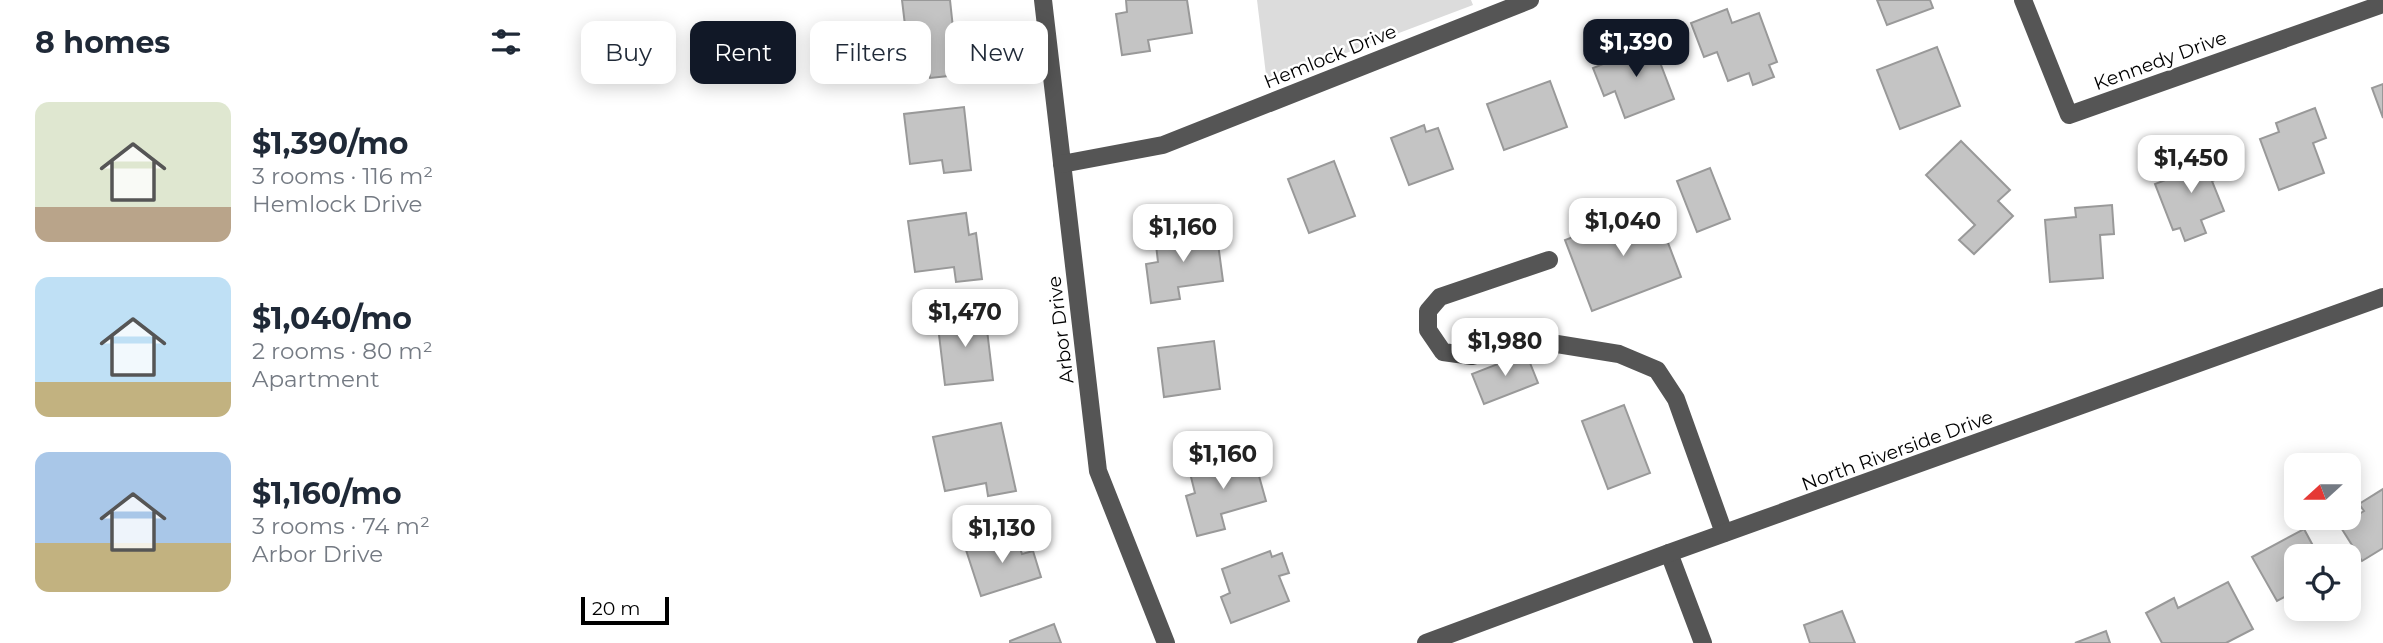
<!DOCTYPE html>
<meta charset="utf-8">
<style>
:root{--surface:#fff;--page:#f6f6f7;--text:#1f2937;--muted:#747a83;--accent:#111827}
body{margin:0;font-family:Montserrat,sans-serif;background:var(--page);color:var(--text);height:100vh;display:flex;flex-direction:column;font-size:26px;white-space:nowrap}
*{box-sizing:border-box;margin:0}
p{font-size:23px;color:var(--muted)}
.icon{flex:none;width:38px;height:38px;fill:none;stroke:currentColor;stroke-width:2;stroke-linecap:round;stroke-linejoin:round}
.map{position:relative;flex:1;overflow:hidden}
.details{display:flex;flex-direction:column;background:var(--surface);width:560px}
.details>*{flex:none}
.top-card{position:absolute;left:21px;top:21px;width:665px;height:63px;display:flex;gap:14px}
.needle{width:46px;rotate:249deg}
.tools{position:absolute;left:1724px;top:453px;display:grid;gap:14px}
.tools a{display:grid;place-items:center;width:77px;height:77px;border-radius:14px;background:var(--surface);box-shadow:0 4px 18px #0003;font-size:35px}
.scale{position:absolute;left:21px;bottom:18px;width:88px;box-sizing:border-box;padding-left:7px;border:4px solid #000;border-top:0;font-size:19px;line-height:24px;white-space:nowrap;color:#000;-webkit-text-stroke:5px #fff;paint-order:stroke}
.price{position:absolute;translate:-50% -60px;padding:0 16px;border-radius:14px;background:#fff;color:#222;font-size:23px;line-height:46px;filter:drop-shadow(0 2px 4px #0008)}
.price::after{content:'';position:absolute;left:50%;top:42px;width:21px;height:16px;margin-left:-10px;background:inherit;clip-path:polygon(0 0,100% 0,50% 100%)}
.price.current{background:var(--accent);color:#fff}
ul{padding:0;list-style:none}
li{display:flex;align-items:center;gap:21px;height:175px;padding:0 35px}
li span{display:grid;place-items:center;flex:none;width:196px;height:140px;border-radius:14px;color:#555}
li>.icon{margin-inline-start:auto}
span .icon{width:84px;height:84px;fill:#fffc;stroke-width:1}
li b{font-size:30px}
h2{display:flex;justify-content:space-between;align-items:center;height:84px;padding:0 35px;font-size:30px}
.chip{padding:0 24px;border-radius:14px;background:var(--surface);box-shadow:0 4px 18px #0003;font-size:24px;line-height:63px}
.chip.current{background:var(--accent);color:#fff}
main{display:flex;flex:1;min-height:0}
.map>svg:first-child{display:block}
</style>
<main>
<section class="details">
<h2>8 homes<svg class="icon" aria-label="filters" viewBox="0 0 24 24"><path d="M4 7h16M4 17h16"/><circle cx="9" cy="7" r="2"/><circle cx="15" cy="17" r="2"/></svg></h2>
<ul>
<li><span style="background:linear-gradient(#dfe7d0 75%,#b9a48a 0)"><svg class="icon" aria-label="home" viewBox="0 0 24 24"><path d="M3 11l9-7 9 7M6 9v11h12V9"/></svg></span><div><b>$1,390/mo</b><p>3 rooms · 116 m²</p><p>Hemlock Drive</p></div></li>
<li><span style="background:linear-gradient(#bfe0f5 75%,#c2b280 0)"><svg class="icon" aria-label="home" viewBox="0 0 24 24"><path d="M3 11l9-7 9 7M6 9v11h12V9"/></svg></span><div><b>$1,040/mo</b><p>2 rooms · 80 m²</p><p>Apartment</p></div></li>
<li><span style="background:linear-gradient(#a9c7e8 65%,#c2b280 0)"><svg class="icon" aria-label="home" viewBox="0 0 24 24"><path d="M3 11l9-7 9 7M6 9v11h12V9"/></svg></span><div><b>$1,160/mo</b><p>3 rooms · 74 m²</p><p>Arbor Drive</p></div></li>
</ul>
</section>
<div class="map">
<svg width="1823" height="643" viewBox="0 0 1823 643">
<rect width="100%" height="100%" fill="#fff"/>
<polygon fill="#dcdcdc" points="697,0 911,0 913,5 707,83"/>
<g fill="#c4c4c4" stroke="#999" stroke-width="2">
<polygon points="342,0 390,0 398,75 370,78 368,65 350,67"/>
<polygon points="566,0 627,0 632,33 588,40 590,51 562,55 556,14 567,12"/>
<polygon points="1317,0 1370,0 1373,8 1327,25"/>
<polygon points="1167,9 1172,23 1199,13 1217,62 1209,65 1214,77 1193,85 1189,73 1168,81 1157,52 1144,57 1131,23"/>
<polygon points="1091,39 1114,99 1065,118 1055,91 1044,96 1033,68 1068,54 1066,48"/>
<polygon points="1377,47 1400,106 1340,129 1317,70"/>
<polygon points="990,81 1007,127 944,150 927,104"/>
<polygon points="1823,84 1823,118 1812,88"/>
<polygon points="404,107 411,170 384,173 382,160 350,164 344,114"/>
<polygon points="1755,108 1766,138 1753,143 1764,173 1719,190 1700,139 1719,132 1716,123"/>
<polygon points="864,125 866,132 878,128 893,169 849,185 831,138"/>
<polygon points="1401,141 1450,190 1438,201 1453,216 1414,254 1399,240 1415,225 1366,175"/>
<polygon points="1647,149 1658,179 1652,181 1664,211 1641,220 1646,233 1625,241 1620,228 1613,230 1595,184 1621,174 1616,161"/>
<polygon points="774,161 795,216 749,233 728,179"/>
<polygon points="1150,168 1170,219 1137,232 1117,181"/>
<polygon points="1552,205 1554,234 1540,235 1543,278 1490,282 1485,220 1516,217 1515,208"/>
<polygon points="1094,206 1121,277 1032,311 1005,240"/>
<polygon points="406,213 409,235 416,233 422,279 396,282 394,267 355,272 348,221"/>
<polygon points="640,230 641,238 657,236 663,281 618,287 620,299 591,303 586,264 598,262 595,236"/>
<polygon points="425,313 433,380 385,385 377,318"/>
<polygon points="654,341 660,389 604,397 598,348"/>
<polygon points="966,353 978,383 924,404 912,374"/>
<polygon points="1064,405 1090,473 1048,489 1022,421"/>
<polygon points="441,423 456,491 428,496 426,483 385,491 373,437"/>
<polygon points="692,451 706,501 661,514 665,529 637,536 626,496 635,493 629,469"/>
<polygon points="1823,489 1823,548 1802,561 1780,526 1804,511 1799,504"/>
<polygon points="1744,529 1758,555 1768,549 1772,556 1736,556 1736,591 1717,601 1692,557"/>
<polygon points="455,534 462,554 473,551 481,577 421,596 406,550"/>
<polygon points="710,551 712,557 722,553 729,573 719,576 729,601 671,623 661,597 670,593 662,569"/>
<polygon points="1668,582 1693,629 1666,643 1602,643 1586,613 1614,598 1618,608"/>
<polygon points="1282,611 1295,643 1250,643 1244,625"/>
<polygon points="494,624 501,643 450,643 450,641"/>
<polygon points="1546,631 1550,643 1515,643"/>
</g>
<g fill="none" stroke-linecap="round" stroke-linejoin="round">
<g stroke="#555" stroke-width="18">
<polyline points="483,0 538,471 606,643"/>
<polyline points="1463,0 1509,115 1823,4"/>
<polyline points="502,164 603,145 970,0"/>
<polyline points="989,260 880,297 868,311 868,330 883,352 912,356 968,342 997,344 1059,354 1097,370 1116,399 1164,533"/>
<polyline points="1109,553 1143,643"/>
<polyline points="866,643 1109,553 1823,297"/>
</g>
</g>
<g text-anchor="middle" stroke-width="5" stroke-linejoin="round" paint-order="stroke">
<g font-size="19" fill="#000" stroke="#fff">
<text transform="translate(770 56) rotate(-22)" y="7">Hemlock Drive</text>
<text transform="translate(1600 60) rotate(-20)" y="7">Kennedy Drive</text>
<text transform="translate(500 330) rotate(-97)" y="7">Arbor Drive</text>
<text transform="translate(1337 450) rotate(-20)" y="7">North Riverside Drive</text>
</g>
</g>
</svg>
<div class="tools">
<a><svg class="needle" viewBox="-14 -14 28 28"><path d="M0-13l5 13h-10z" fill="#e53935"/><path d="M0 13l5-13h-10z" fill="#747a83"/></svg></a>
<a><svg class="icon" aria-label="locate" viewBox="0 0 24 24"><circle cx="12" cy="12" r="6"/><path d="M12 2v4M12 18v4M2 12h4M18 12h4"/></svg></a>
</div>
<div class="scale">20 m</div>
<b class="price current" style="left:1076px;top:79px">$1,390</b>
<b class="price" style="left:1631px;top:195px">$1,450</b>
<b class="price" style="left:1063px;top:258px">$1,040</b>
<b class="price" style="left:623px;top:264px">$1,160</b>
<b class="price" style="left:405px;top:349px">$1,470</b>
<b class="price" style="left:945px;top:378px">$1,980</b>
<b class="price" style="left:663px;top:491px">$1,160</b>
<b class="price" style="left:442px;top:565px">$1,130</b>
<div class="top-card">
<a class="chip">Buy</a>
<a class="chip current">Rent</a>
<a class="chip">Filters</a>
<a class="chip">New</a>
</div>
</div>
</main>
